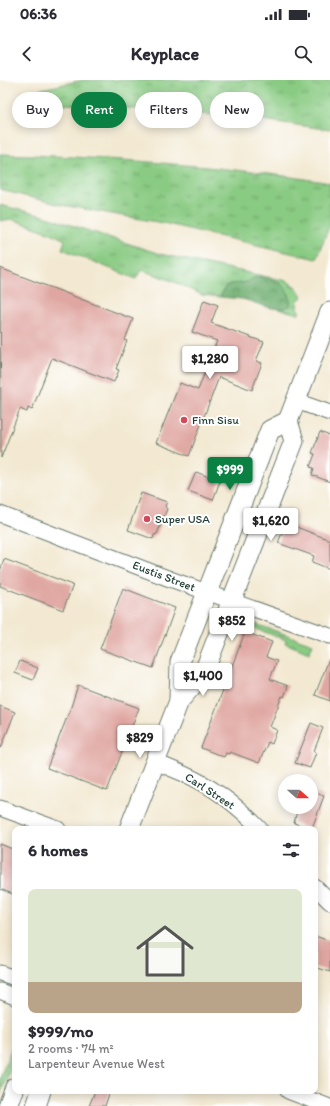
<!DOCTYPE html>
<meta charset="utf-8">
<style>
:root{--surface:#fff;--page:#f2f2f3;--text:#2b2b33;--muted:#7c7c81;--accent:#0b8043}
body{margin:0;font-family:Itim,sans-serif;background:var(--page);color:var(--text);height:100vh;display:flex;flex-direction:column;font-size:15px;white-space:nowrap}
*{box-sizing:border-box;margin:0}
p{font-size:13px;color:var(--muted)}
.icon{flex:none;width:22px;height:22px;fill:none;stroke:currentColor;stroke-width:2;stroke-linecap:round;stroke-linejoin:round}
.map{position:relative;flex:1;overflow:hidden}
.drawer{position:absolute;left:12px;top:746px;width:306px;height:268px;display:flex;flex-direction:column;background:var(--surface);border-radius:8px;box-shadow:0 2px 10px #0003}
.drawer>*{flex:none}
.top-card{position:absolute;left:12px;top:12px;width:306px;height:36px;display:flex;gap:8px}
.needle{width:26px;rotate:111deg}
.controls{position:absolute;left:278px;top:694px;display:grid;gap:8px}
.controls a{display:grid;place-items:center;width:40px;height:40px;border-radius:50%;background:var(--surface);box-shadow:0 2px 10px #0003;font-size:20px}
.price{position:absolute;translate:-50% -34px;padding:0 9px;border-radius:4px;background:#fff;color:#222;font-size:13px;line-height:26px;filter:drop-shadow(0 1px 2px #0008)}
.price::after{content:'';position:absolute;left:50%;top:24px;width:12px;height:9px;margin-left:-6px;background:inherit;clip-path:polygon(0 0,100% 0,50% 100%)}
.price.selected{background:var(--accent);color:#fff}
ul{padding:0;list-style:none}
li{display:grid;align-content:center;gap:8px;height:212px;padding:0 16px}
li span{display:grid;place-items:center;height:124px;border-radius:8px;color:#555}
li>.icon{margin-inline-start:auto}
span .icon{width:72px;height:72px;fill:#fffc;stroke-width:1}
li b{font-size:17px}
h2{display:flex;justify-content:space-between;align-items:center;height:48px;padding:0 16px;font-size:17px}
.chip{padding:0 14px;border-radius:18px;background:var(--surface);box-shadow:0 2px 10px #0003;font-size:14px;line-height:36px}
.chip.selected{background:var(--accent);color:#fff}
.status{display:flex;justify-content:space-between;align-items:center;height:28px;padding:0 20px;background:var(--surface);direction:ltr}
.status svg{height:11px;fill:currentColor}
header{display:flex;justify-content:space-between;align-items:center;height:52px;padding:0 16px;background:var(--surface);font-size:18px;font-weight:700}
.map>svg:first-child{display:block}
</style>
<div class="status"><b>06:36</b><svg viewBox="0 0 49 12"><path d="M0 12V9h3v3zM5 12V6h3v6zM10 12V3h3v9zM15 12V0h3v12zM26 1h20v11H26zM47 4h2v5h-2z"/></svg></div>
<header><svg class="icon" aria-label="back" viewBox="0 0 24 24"><path d="M15 5l-7 7 7 7"/></svg>Keyplace<svg class="icon" aria-label="search" viewBox="0 0 24 24"><circle cx="10" cy="10" r="6"/><path d="M15 15l6 6"/></svg></header>
<div class="map">
<svg width="330" height="1026" viewBox="0 0 330 1026">
<defs>
<pattern id="grass-tufts" width="24" height="20" patternUnits="userSpaceOnUse"><rect width="24" height="20" fill="#8acb83"/><path d="M3 7l-1-3M5 7V3M7 7l1-3M15 17l-1-3M17 17v-4M19 17l1-3" fill="none" stroke="#70a66c"/></pattern>
<pattern id="forest-crowns" width="20" height="18" patternUnits="userSpaceOnUse"><rect width="20" height="18" fill="#6faf71"/><path d="M2 6a3 3 0 1 1 6 0M12 15a3 3 0 1 1 6 0" fill="none" stroke="#5b905e"/></pattern>
</defs>
<rect width="100%" height="100%" fill="#fff"/>
<filter id="ink" filterUnits="userSpaceOnUse"><feTurbulence type="fractalNoise" baseFrequency=".025" numOctaves="2"/><feDisplacementMap in="SourceGraphic" scale="8" xChannelSelector="R" yChannelSelector="G"/><feConvolveMatrix kernelMatrix="1 2 1 2 8 2 1 2 1" color-interpolation-filters="sRGB"/></filter>
<filter id="wash" filterUnits="userSpaceOnUse"><feTurbulence type="fractalNoise" baseFrequency=".012" numOctaves="4" result="noise"/><feDisplacementMap in="SourceGraphic" scale="16" xChannelSelector="R" yChannelSelector="G"/><feGaussianBlur stdDeviation="0.9" result="paint"/><feColorMatrix in="noise" values="0 0 0 0 0 0 0 0 0 0 0 0 0 0 0 0 0 1.4 0 .05"/><feComposite in="paint" operator="in"/></filter>
<g filter="url(#wash)">
<rect width="100%" height="100%" fill="#f3e9d2"/>
<g fill="url(#grass-tufts)" stroke="#54845c">
<polygon points="83,0 330,0 330,50 256,39 167,31 36,22 37,10"/>
<path d="M 0,74 C 46,75 91,78 137,81 C 201,86 266,92 330,103 L 330,145 L 316,179 L 163,143 L 61,125 L 0,110 Z"/>
<path d="M 0,125 L 44,136 L 160,174 L 287,201 C 294,205 299,209 302,217 L 297,222 L 299,231 L 299,234 L 275,228 L 286,228 L 291,222 L 289,214 L 279,202 L 260,197 L 244,203 L 231,204 L 225,207 L 220,217 L 202,215 L 170,200 L 141,190 L 136,199 L 62,169 L 65,160 L 51,153 L 11,139 L 0,141 Z"/>
<polygon points="247,541 313,564 309,573 285,563 286,560 254,548"/>
<polygon points="15,959 15,977 0,1015 0,998"/>
</g>
<path fill="url(#forest-crowns)" stroke="#477652" d="M 260,197 C 266,199 274,200 279,203 C 286,206 292,218 290,226 C 277,234 256,222 242,219 C 235,218 227,218 220,217 L 225,207 L 231,204 L 244,203 L 254,198 Z"/>
<g id="blocks">
<g fill="#e0a7a2">
<polygon points="0,188 133,239 125,260 127,261 116,289 119,290 114,302 52,278 32,330 28,328 27,332 20,329 1,378"/>
<polygon points="204,220 218,225 211,243 264,262 256,281 262,283 252,310 219,297 189,376 156,363 180,303 198,310 217,261 192,252"/>
<polygon points="320,352 330,356 330,402 312,395 314,388 310,387 315,374 312,373"/>
<polygon points="196,392 220,401 213,420 188,411"/>
<polygon points="141,413 167,422 165,426 167,429 157,454 154,455 153,459 128,450"/>
<polygon points="286,443 330,460 330,489 312,482 314,476 278,463"/>
<polygon points="4,479 73,505 63,530 0,506 0,491"/>
<polygon points="123,508 175,528 153,588 100,569"/>
<polygon points="245,552 272,562 266,577 277,581 270,599 288,606 284,617 282,616 270,647 277,650 272,664 268,662 259,683 230,672 229,674 226,673 224,677 201,668"/>
<polygon points="329,579 330,579 330,621 315,615"/>
<polygon points="20,581 38,588 33,600 15,593"/>
<polygon points="78,605 139,628 107,711 47,688 71,627"/>
<polygon points="0,626 15,632 1,668 0,668"/>
<polygon points="311,643 323,648 314,671 316,672 310,688 295,683"/>
<polygon points="311,711 324,716 312,748 311,746 310,749 294,743 298,727 311,727"/>
<polygon points="0,764 15,770 15,815 0,809"/>
<polygon points="315,856 330,861 330,892 315,887"/>
<polygon points="95,1011 110,1011 105,1026 89,1026"/>
</g>
</g>
</g>
<g filter="url(#ink)">
<use href="#blocks" fill-opacity="0" stroke="#69796b" stroke-width="1"/>
<g fill="none" stroke-linecap="round" stroke-linejoin="round">
<defs>
<g id="minor">
<polyline points="296,321 330,333"/>
<polyline points="0,434 170,499 330,556"/>
<path d="M 155,682 C 165,686 175,690 184,694 C 212,706 239,727 260,749"/>
<polyline points="0,728 58,749"/>
<polyline points="315,807 330,822"/>
<polyline points="0,893 15,898"/>
<polyline points="0,911 15,917"/>
<polyline points="288,1011 327,1026"/>
</g>
<g id="major">
<polyline points="179,621 204,592 294,361 288,341 330,232"/>
<polyline points="129,749 179,621 180,582 270,350 288,341"/>
<polyline points="8,1026 15,1007"/>
<polyline points="36,1026 41,1011"/>
</g>
</defs>
<use href="#minor" stroke="#69796b" stroke-width="17"/>
<use href="#major" stroke="#69796b" stroke-width="21"/>
<use href="#minor" stroke="#fff" stroke-width="15"/>
<use href="#major" stroke="#fff" stroke-width="19"/>
</g>
</g>
<g fill="#d1495b" stroke="#fff" stroke-width="1.5">
<circle cx="184" cy="340" r="4"/>
<circle cx="147" cy="439" r="4"/>
</g>
<g text-anchor="middle" stroke-width="4" stroke-linejoin="round" paint-order="stroke">
<g font-size="12" fill="#1f3d34" stroke="#fff" text-anchor="start">
<text x="192" y="344">Finn Sisu</text>
<text x="155" y="443">Super USA</text>
</g>
<g font-size="12" fill="#1f3d34" stroke="#fff">
<text transform="translate(164 496) rotate(21)" y="4">Eustis Street</text>
<text transform="translate(210 711) rotate(33)" y="4">Carl Street</text>
</g>
</g>
</svg>
<div class="controls">
<a><svg class="needle" viewBox="-14 -14 28 28"><path d="M0-13l5 13h-10z" fill="#e53935"/><path d="M0 13l5-13h-10z" fill="#7c7c81"/></svg></a>
</div>
<b class="price" style="left:210px;top:300px">$1,280</b>
<b class="price selected" style="left:230px;top:411px">$999</b>
<b class="price" style="left:271px;top:462px">$1,620</b>
<b class="price" style="left:232px;top:562px">$852</b>
<b class="price" style="left:203px;top:617px">$1,400</b>
<b class="price" style="left:140px;top:679px">$829</b>
<div class="top-card">
<a class="chip">Buy</a>
<a class="chip selected">Rent</a>
<a class="chip">Filters</a>
<a class="chip">New</a>
</div>
<section class="drawer">
<h2>6 homes<svg class="icon" aria-label="filters" viewBox="0 0 24 24"><path d="M4 7h16M4 17h16"/><circle cx="9" cy="7" r="2"/><circle cx="15" cy="17" r="2"/></svg></h2>
<ul>
<li><span style="background:linear-gradient(#dfe7d0 75%,#b9a48a 0)"><svg class="icon" aria-label="home" viewBox="0 0 24 24"><path d="M3 11l9-7 9 7M6 9v11h12V9"/></svg></span><div><b>$999/mo</b><p>2 rooms · 74 m²</p><p>Larpenteur Avenue West</p></div></li>
</ul>
</section>
</div>
